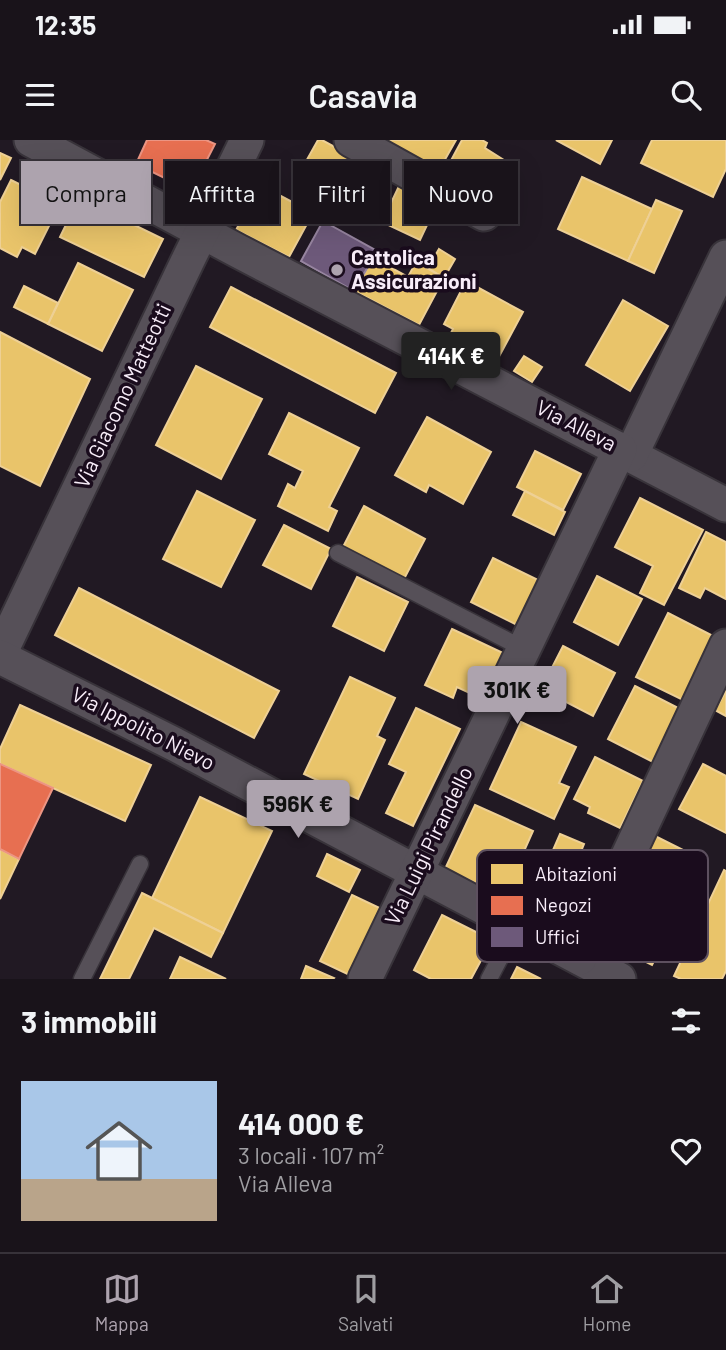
<!DOCTYPE html>
<html lang="it">
<meta charset="utf-8">
<style>
:root{--surface:#19131a;--page:#221c23;--text:#f1f3f6;--muted:#9f9ea2;--line:#373239;--accent:#ada3ae}
body{margin:0;font-family:Barlow,sans-serif;background:var(--page);color:var(--text);height:100vh;display:flex;flex-direction:column;font-size:26px;white-space:nowrap}
*{box-sizing:border-box;margin:0}
p{font-size:23px;color:var(--muted)}
.icon{flex:none;width:38px;height:38px;fill:none;stroke:currentColor;stroke-width:2;stroke-linecap:round;stroke-linejoin:round}
.map{position:relative;height:839px;overflow:hidden}
.details{display:flex;flex-direction:column;background:var(--surface);flex:1}
.details>*{flex:none}
.banner{position:absolute;left:21px;top:21px;width:684px;height:63px;display:flex;gap:14px}
.price{position:absolute;translate:-50% -60px;padding:0 16px;border-radius:7px;background:var(--accent);color:#111;font-size:23px;line-height:46px;filter:drop-shadow(0 2px 4px #0008)}
.price::after{content:'';position:absolute;left:50%;top:42px;width:21px;height:16px;margin-left:-10px;background:inherit;clip-path:polygon(0 0,100% 0,50% 100%)}
.price.on{background:#222;color:#fff}
ul{padding:0;list-style:none}
li{display:flex;align-items:center;gap:21px;height:175px;padding:0 21px}
li span{display:grid;place-items:center;flex:none;width:196px;height:140px;border-radius:0px;color:#555}
li>.icon{margin-inline-start:auto}
span .icon{width:84px;height:84px;fill:#fffc;stroke-width:1}
li b{font-size:30px}
h2{display:flex;justify-content:space-between;align-items:center;height:84px;padding:0 21px;font-size:30px}
.tag{padding:0 24px;border-radius:0px;background:var(--surface);box-shadow:0 7px 28px #0002,0 0 0 2px var(--line);font-size:24px;line-height:63px}
.tag.on{background:var(--accent);color:#111}
.status{display:flex;justify-content:space-between;align-items:center;height:49px;padding:0 35px;background:var(--surface);direction:ltr}
.status svg{height:19px;fill:currentColor}
header{display:flex;justify-content:space-between;align-items:center;height:91px;padding:0 21px;background:var(--surface);font-size:32px;font-weight:600}
.dock{display:flex;justify-content:space-around;align-items:center;height:98px;border-top:2px solid var(--line);background:var(--surface);font-size:19px;color:var(--muted)}
.dock a{display:grid;justify-items:center;gap:4px}
.dock .on{color:var(--accent)}
.map>svg:first-child{display:block}
</style>
<div class="status"><b>12:35</b><svg viewBox="0 0 49 12"><path d="M0 12V9h3v3zM5 12V6h3v6zM10 12V3h3v9zM15 12V0h3v12zM26 1h20v11H26zM47 4h2v5h-2z"/></svg></div>
<header><svg class="icon" aria-label="menu" viewBox="0 0 24 24"><path d="M4 6h16M4 12h16M4 18h16"/></svg>Casavia<svg class="icon" aria-label="search" viewBox="0 0 24 24"><circle cx="10" cy="10" r="6"/><path d="M15 15l6 6"/></svg></header>
<div class="map">
<svg width="726" height="839" viewBox="0 0 726 839">
<rect width="100%" height="100%" fill="#211923"/>
<g fill="#e9c46a" stroke="#eed095" stroke-width="2">
<polygon points="318,0 322,0 375,29 351,72 295,41"/>
<polygon points="383,0 456,0 438,32"/>
<polygon points="462,0 482,0 487,3 485,8 504,20 501,26 516,34 496,69 441,39"/>
<polygon points="556,0 612,0 600,24"/>
<polygon points="652,0 726,0 726,29 713,57 641,23"/>
<polygon points="0,13 11,18 0,40"/>
<polygon points="582,37 652,69 628,121 558,89"/>
<polygon points="11,40 31,50 35,44 63,58 35,114 22,107 17,117 0,108 0,62"/>
<polygon points="260,45 313,73 289,117 236,90"/>
<polygon points="399,46 437,64 420,100 382,82"/>
<polygon points="79,58 163,99 144,137 60,97"/>
<polygon points="656,60 682,71 654,133 628,121"/>
<polygon points="439,109 455,119 444,138 428,128"/>
<polygon points="373,118 408,137 416,122 444,138 419,185 354,151"/>
<polygon points="78,123 133,150 102,211 48,184"/>
<polygon points="466,141 523,172 494,226 447,201 453,189 444,184"/>
<polygon points="24,146 58,163 48,184 14,167"/>
<polygon points="231,147 396,233 375,273 210,187"/>
<polygon points="623,160 668,186 630,251 586,225"/>
<polygon points="0,192 90,239 40,346 0,326"/>
<polygon points="524,216 542,227 532,242 514,231"/>
<polygon points="196,226 262,259 221,339 156,305"/>
<polygon points="289,273 359,308 329,367 337,371 328,391 278,366 288,344 295,348 303,331 269,314"/>
<polygon points="427,277 491,312 463,364 429,345 426,352 395,335"/>
<polygon points="535,311 581,334 563,370 517,347"/>
<polygon points="197,351 255,380 221,447 163,419"/>
<polygon points="525,351 565,372 554,395 513,375"/>
<polygon points="640,358 703,390 664,465 640,453 653,426 615,407"/>
<polygon points="364,366 425,399 404,439 343,407"/>
<polygon points="284,385 331,409 311,449 263,425"/>
<polygon points="706,392 726,402 726,459 705,448 700,458 679,448"/>
<polygon points="493,418 540,441 517,485 471,462"/>
<polygon points="597,436 642,459 618,505 574,482"/>
<polygon points="357,437 408,462 384,511 333,486"/>
<polygon points="79,448 279,551 254,598 55,495"/>
<polygon points="668,473 715,497 683,560 636,537"/>
<polygon points="452,489 503,513 490,541 484,539 476,556 457,547 453,558 425,545"/>
<polygon points="563,506 615,533 593,576 541,549"/>
<polygon points="350,537 395,558 377,596 385,600 358,659 304,634"/>
<polygon points="635,546 682,570 655,623 608,599"/>
<polygon points="726,551 726,576 715,570"/>
<polygon points="20,565 151,625 125,681 0,624 0,609"/>
<polygon points="416,568 460,589 413,686 386,673 406,632 389,624"/>
<polygon points="521,582 576,607 559,643 569,647 554,679 490,649"/>
<polygon points="595,617 643,641 620,688 588,673 590,667 574,659"/>
<polygon points="703,624 726,636 726,693 679,669"/>
<polygon points="200,657 272,691 223,793 152,758"/>
<polygon points="475,665 533,691 516,729 523,733 511,759 445,729"/>
<polygon points="560,694 584,704 580,714 607,725 577,794 526,772"/>
<polygon points="651,694 695,716 673,760 629,737"/>
<polygon points="0,709 19,719 0,759"/>
<polygon points="327,714 360,730 349,752 317,736"/>
<polygon points="724,730 726,731 726,831 722,839 681,839 674,836"/>
<polygon points="142,753 223,793 211,817 154,788 129,839 100,839"/>
<polygon points="352,755 388,772 356,838 320,821"/>
<polygon points="628,759 674,782 652,825 606,802"/>
<polygon points="442,775 492,800 471,839 431,839 414,830"/>
<polygon points="180,817 226,839 170,839"/>
<polygon points="306,826 334,838 333,839 301,839"/>
<polygon points="517,827 541,839 511,839"/>
</g>
<g fill="#e76f51" stroke="#ec9583" stroke-width="2">
<polygon points="147,0 206,0 215,4 191,51 136,24"/>
<polygon points="0,624 53,648 19,719 0,709"/>
</g>
<polygon fill="#6d597a" stroke="#9785a0" stroke-width="2" points="323,81 377,111 354,151 301,121"/>
<g fill="none" stroke-linecap="round" stroke-linejoin="round">
<defs>
<g id="lane">
<polyline points="338,413 524,509"/>
<polyline points="82,839 140,724"/>
<polyline points="489,839 518,784"/>
</g>
<g id="street">
<polyline points="31,0 238,111 726,365"/>
<polyline points="351,0 484,74"/>
<polyline points="631,315 726,117"/>
<polyline points="0,514 189,118 247,0"/>
<polyline points="0,517 174,604 619,839"/>
<polyline points="580,818 726,506"/>
<polyline points="365,839 620,309"/>
</g>
</defs>
<use href="#lane" stroke="#38333a" stroke-width="19"/>
<use href="#street" stroke="#38333a" stroke-width="37"/>
<use href="#lane" stroke="#565058" stroke-width="16"/>
<use href="#street" stroke="#565058" stroke-width="33"/>
</g>
<circle fill="#ada3ae" stroke="#1a0c1d" stroke-width="2.5" cx="337" cy="130" r="7"/>
<g text-anchor="middle" stroke-width="7" stroke-linejoin="round" paint-order="stroke">
<g font-size="21" font-weight="bold" fill="#f8edf9" stroke="#1a0c1d" text-anchor="start">
<text x="351" y="125">Cattolica<tspan x="351" dy="24">Assicurazioni</tspan></text>
</g>
<g font-size="21" fill="#f8edf9" stroke="#1a0c1d">
<text transform="translate(123 256) rotate(-65)" y="7">Via Giacomo Matteotti</text>
<text transform="translate(576 286) rotate(27)" y="7">Via Alleva</text>
<text transform="translate(143 589) rotate(27)" y="7">Via Ippolito Nievo</text>
<text transform="translate(429 706) rotate(-64)" y="7">Via Luigi Pirandello</text>
</g>
</g>
<rect x="477" y="710" width="231" height="112" rx="10" fill="#1a0c1d" stroke="#5d505f" stroke-width="2"/>
<rect x="491" y="724" width="32" height="20" fill="#e9c46a"/>
<rect x="491" y="756" width="32" height="19" fill="#e76f51"/>
<rect x="491" y="787" width="32" height="20" fill="#6d597a"/>
<g font-size="19" fill="#f8edf9">
<text x="535" y="741">Abitazioni</text>
<text x="535" y="772">Negozi</text>
<text x="535" y="804">Uffici</text>
</g>
</svg>
<b class="price on" style="left:451px;top:252px">414K €</b>
<b class="price" style="left:517px;top:586px">301K €</b>
<b class="price" style="left:298px;top:700px">596K €</b>
<div class="banner">
<a class="tag on">Compra</a>
<a class="tag">Affitta</a>
<a class="tag">Filtri</a>
<a class="tag">Nuovo</a>
</div>
</div>
<section class="details">
<h2>3 immobili<svg class="icon" aria-label="filters" viewBox="0 0 24 24"><path d="M4 7h16M4 17h16"/><circle cx="9" cy="7" r="2"/><circle cx="15" cy="17" r="2"/></svg></h2>
<ul>
<li><span style="background:linear-gradient(#a9c7e8 70%,#b9a48a 0)"><svg class="icon" aria-label="home" viewBox="0 0 24 24"><path d="M3 11l9-7 9 7M6 9v11h12V9"/></svg></span><div><b>414 000 €</b><p>3 locali · 107 m²</p><p>Via Alleva</p></div><svg class="icon" aria-label="heart" viewBox="0 0 24 24"><path d="M12 20l-8-8c-3-5 5-10 8-4 3-6 11-1 8 4z"/></svg></li>
</ul>
</section>
<nav class="dock">
<a class="on"><svg class="icon" aria-label="map" viewBox="0 0 24 24"><path d="M3 6l6-2 6 2 6-2v14l-6 2-6-2-6 2zM9 4v14M15 6v14"/></svg>Mappa</a>
<a><svg class="icon" aria-label="saved" viewBox="0 0 24 24"><path d="M7 4h10v16l-5-4-5 4z"/></svg>Salvati</a>
<a><svg class="icon" aria-label="home" viewBox="0 0 24 24"><path d="M3 11l9-7 9 7M6 9v11h12V9"/></svg>Home</a>
</nav>
